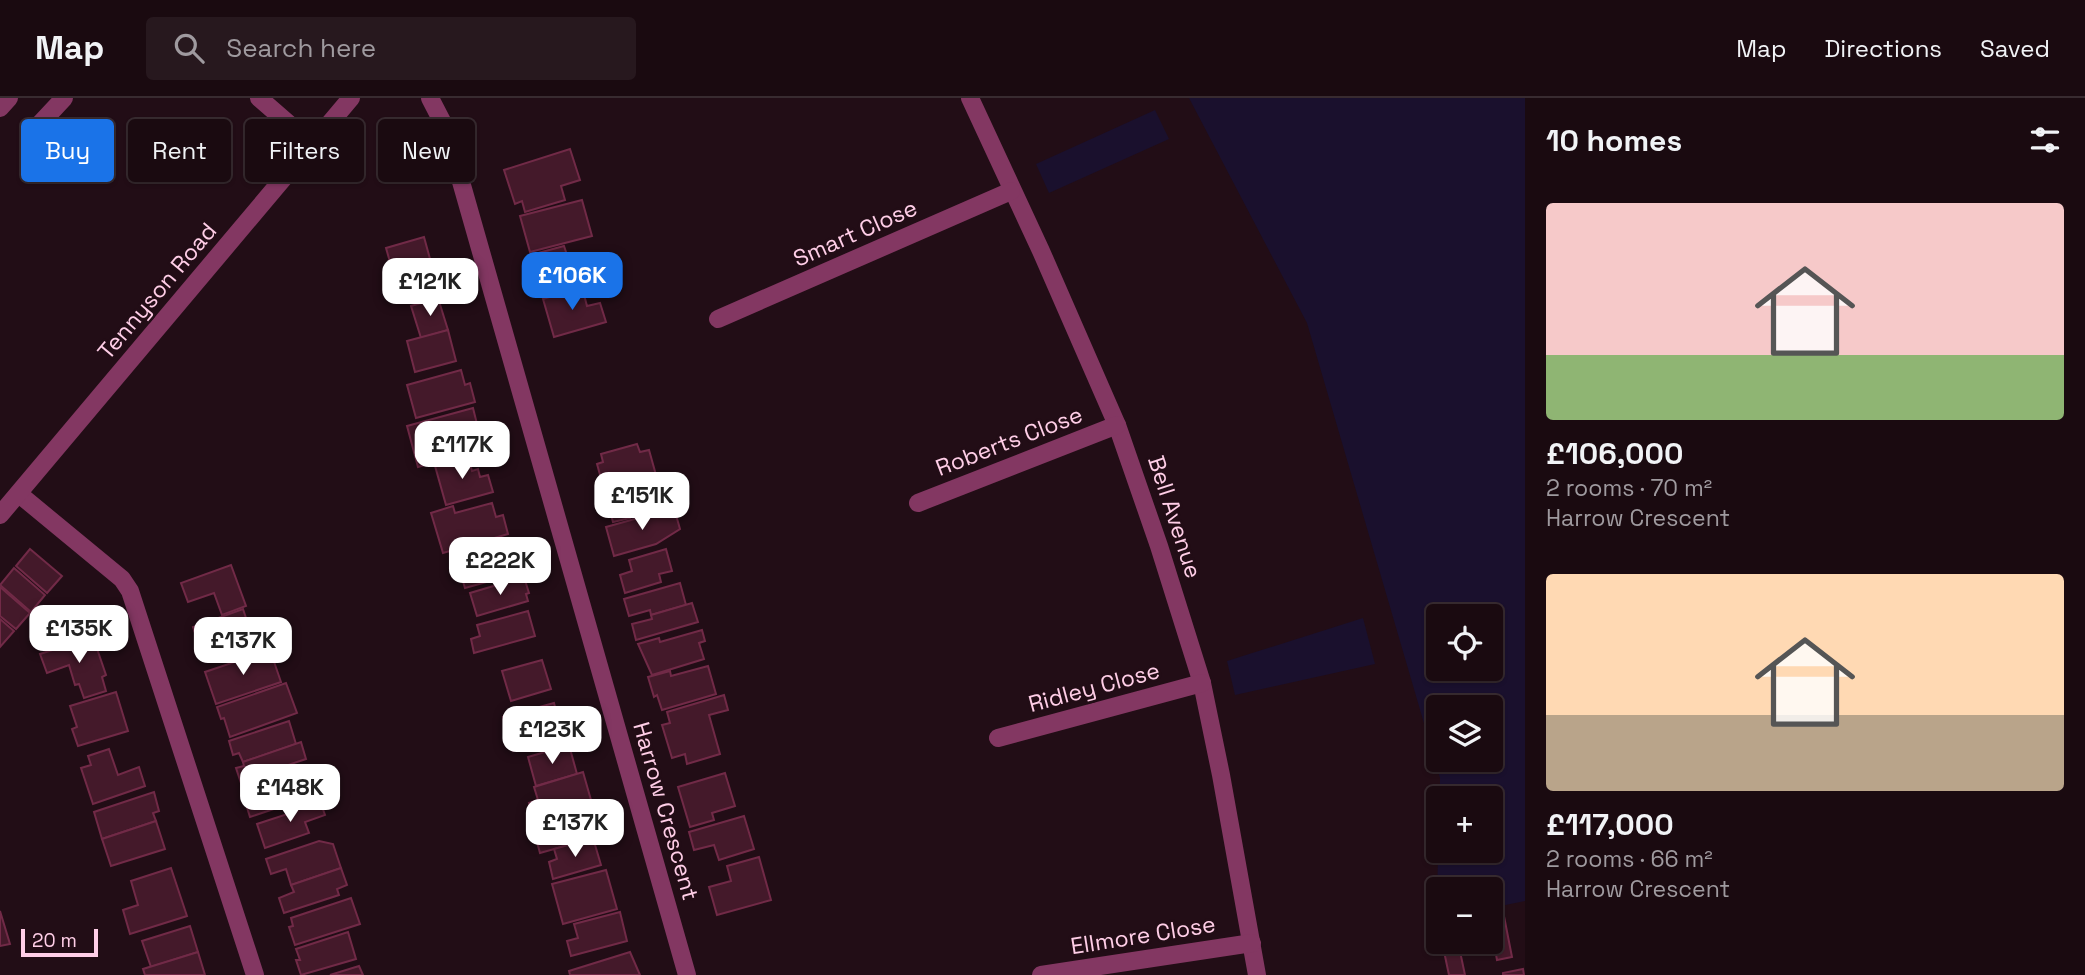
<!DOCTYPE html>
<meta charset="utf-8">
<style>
:root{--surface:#1a0a10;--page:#27181e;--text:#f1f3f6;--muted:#9f9a9f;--line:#382b30;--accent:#1a73e8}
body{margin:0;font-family:"Space Grotesk",sans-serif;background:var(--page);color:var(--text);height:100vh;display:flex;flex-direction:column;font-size:26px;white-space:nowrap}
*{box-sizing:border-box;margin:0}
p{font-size:23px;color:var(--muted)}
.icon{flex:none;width:38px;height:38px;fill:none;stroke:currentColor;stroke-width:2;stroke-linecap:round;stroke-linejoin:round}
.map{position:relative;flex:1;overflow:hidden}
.sheet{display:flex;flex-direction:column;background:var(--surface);width:560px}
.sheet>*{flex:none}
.top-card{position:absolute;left:21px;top:21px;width:665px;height:63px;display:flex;gap:14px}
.tools{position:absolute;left:1426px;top:506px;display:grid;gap:14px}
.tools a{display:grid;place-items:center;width:77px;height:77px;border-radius:7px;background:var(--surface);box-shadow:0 2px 5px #0004,0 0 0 2px var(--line);font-size:35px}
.scale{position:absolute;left:21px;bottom:18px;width:77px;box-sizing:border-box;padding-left:7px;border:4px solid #ffcee7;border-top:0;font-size:19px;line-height:24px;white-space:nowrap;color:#ffcee7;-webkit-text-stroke:5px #220d16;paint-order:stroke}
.price{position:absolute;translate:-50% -60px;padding:0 16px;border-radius:14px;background:#fff;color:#222;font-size:23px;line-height:46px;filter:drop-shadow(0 2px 4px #0008)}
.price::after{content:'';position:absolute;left:50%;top:42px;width:21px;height:16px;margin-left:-10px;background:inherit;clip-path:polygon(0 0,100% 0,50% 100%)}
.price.current{background:var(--accent);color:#fff}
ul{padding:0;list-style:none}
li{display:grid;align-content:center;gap:14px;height:371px;padding:0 21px}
li span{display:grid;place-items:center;height:217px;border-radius:7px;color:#555}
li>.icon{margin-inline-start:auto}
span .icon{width:126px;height:126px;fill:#fffc;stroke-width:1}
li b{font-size:30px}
h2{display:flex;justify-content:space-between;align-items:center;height:84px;padding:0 21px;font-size:30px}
.tag{padding:0 24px;border-radius:7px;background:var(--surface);box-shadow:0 2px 5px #0004,0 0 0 2px var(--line);font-size:24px;line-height:63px}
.tag.current{background:var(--accent);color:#fff}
header{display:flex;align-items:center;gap:42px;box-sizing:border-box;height:98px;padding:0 35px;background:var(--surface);border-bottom:2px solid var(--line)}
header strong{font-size:33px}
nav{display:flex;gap:38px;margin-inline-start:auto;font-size:24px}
.search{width:490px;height:63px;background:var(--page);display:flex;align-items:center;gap:18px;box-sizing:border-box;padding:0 24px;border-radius:7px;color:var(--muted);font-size:26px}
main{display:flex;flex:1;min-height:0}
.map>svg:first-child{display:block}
</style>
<header>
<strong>Map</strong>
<div class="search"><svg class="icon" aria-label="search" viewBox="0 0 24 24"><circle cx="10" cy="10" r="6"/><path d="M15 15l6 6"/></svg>Search here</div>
<nav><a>Map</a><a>Directions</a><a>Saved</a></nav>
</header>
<main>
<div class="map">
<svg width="1525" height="877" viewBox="0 0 1525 877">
<rect width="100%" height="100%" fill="#220d16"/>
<g fill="#1a102d" fill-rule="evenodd">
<path d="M 1189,0 L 1525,0 L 1525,803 L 1491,810 L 1491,791 L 1438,791 L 1437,822 L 1438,747 L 1438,752 L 1491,752 L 1491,700 L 1440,700 L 1440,680 L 1307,225 ZM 1491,518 L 1491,570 L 1438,570 L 1438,518 ZM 1438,609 L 1491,609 L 1491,662 L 1438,662 Z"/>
<polygon points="1155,12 1169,41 1049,95 1036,66"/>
<polygon points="1363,520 1375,566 1235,597 1227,563"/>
</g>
<g fill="#44192a" stroke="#712a47" stroke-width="2">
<polygon points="570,51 580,82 561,88 565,102 525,114 522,103 515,106 504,72"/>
<polygon points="582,102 592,138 530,154 520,118"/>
<polygon points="424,139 438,190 409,198 398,162 390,164 386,150"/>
<polygon points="564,148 568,160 577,158 581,173 572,176 575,190 543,199 531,157"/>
<polygon points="582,189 587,208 600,205 606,224 554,239 543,201"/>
<polygon points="438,200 448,232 421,240 411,208"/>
<polygon points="448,232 456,263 415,274 407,243"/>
<polygon points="461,272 465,287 470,285 475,304 416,320 407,287"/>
<polygon points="473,310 478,330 463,334 469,355 418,369 407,328"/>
<polygon points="637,346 640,354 649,352 663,402 628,411 630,420 613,424 597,366 603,364 601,356"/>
<polygon points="468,359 472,373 478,371 480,379 488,377 493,394 446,407 435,368"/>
<polygon points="492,405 496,419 503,417 508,436 443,455 431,415 453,408 455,415"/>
<polygon points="674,410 680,431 656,446 614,458 606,429"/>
<polygon points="483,446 488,464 513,456 519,475 465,490 459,470 455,471 450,455"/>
<polygon points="30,451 62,478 47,495 16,468"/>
<polygon points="666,451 672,473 659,476 661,484 625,495 620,477 632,473 629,462"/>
<polygon points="231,467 246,508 222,517 214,495 188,504 181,485"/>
<polygon points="14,470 45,497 31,514 0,487"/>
<polygon points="524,479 529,495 526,496 528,503 477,518 470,495"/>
<polygon points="680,485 686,507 651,517 650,512 629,518 624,501"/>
<polygon points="0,489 30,515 16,531 0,518"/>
<polygon points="692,505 698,524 636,542 632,526 652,521 651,517"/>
<polygon points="243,511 257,553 234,561 226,540 200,549 193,529"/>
<polygon points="528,513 535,538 474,555 471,541 480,538 477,527"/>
<polygon points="0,521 14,533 0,549"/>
<polygon points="702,532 705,543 699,545 704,561 652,577 638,546 659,540 660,544"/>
<polygon points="93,539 106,577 102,579 106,593 84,600 79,586 75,587 69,567 47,575 40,556"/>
<polygon points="270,552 281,584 216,606 205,574"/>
<polygon points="542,562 551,591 511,603 502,573"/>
<polygon points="708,568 716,596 662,612 657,597 654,599 648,579 670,573 671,578"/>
<polygon points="286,585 297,615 230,639 224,620 221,621 217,609"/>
<polygon points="116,594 128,633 78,648 72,631 77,629 70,608"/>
<polygon points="724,597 728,612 709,617 720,656 687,666 685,656 672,660 662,627 670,625 667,614"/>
<polygon points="554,605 563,638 513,653 503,619"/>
<polygon points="289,623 296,646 243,664 239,655 233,657 229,643"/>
<polygon points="301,644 306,661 288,667 290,672 242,688 236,670 244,668 243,664"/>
<polygon points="569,647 577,676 536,688 528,659"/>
<polygon points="109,651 118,677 139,669 145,688 93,706 81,670 91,667 88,658"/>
<polygon points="583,674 591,702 533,719 529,705 538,702 534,689"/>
<polygon points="725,675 735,708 712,715 714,722 690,729 678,689"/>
<polygon points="295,677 304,701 250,719 245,703 247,703 245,693"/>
<polygon points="154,694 159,713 153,715 156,723 102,741 94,714"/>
<polygon points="319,700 325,717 305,724 309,735 265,750 257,726 297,713 295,708"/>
<polygon points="585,711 593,740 540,755 532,726"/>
<polygon points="744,718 754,751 719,762 714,747 694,752 689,734"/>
<polygon points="156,723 165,751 111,768 102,741"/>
<polygon points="593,740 601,767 553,781 549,764 557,761 554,751"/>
<polygon points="319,743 333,746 341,770 291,787 286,771 271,776 266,761"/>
<polygon points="759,759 771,802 717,817 709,789 731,783 727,768"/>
<polygon points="171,770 187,818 130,836 123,812 138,807 131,783"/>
<polygon points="341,770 347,787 337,791 339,797 284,815 279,800 294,794 291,787"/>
<polygon points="606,772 617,811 563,826 552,786"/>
<polygon points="351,800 360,826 295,847 289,829 293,828 291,820"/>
<polygon points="1502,808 1512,859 1497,862 1491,830 1491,810"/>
<polygon points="0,813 10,846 0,848"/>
<polygon points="620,814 627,843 571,858 567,843 578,840 574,826"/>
<polygon points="190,828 198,854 151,869 142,843"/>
<polygon points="348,834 356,861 301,877 296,862 300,862 296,851"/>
<polygon points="1442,844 1458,844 1465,877 1449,877"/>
<polygon points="198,854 205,877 145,877 143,871"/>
<polygon points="630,854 640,877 570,877 569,873"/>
<polygon points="359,868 363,877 330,877"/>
<polygon points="1523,871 1524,877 1503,877 1503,875"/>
</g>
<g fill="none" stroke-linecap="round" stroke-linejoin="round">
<g stroke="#833762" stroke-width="18">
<polyline points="259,0 312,46"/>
<polyline points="430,0 446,31 687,877"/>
<polyline points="970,0 1041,153 1117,327 1159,448 1202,585 1221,677 1257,877"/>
<polyline points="0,10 9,0"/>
<polyline points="37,29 64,0"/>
<polyline points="718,221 1011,93"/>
<polyline points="19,396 122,481 130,493 255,877"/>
<polyline points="918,405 1117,327"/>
<polyline points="0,417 351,0"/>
<polyline points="998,640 1202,585"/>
<polyline points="1041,877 1252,845"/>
</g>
</g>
<g text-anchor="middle" stroke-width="5" stroke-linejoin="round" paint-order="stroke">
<g font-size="23" fill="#ffcee7" stroke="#220d16">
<text transform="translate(855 135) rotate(-24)" y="8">Smart Close</text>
<text transform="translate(157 193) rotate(-50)" y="8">Tennyson Road</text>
<text transform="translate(1009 343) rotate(-21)" y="8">Roberts Close</text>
<text transform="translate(1175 419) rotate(72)" y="8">Bell Avenue</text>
<text transform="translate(1094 589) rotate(-15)" y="8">Ridley Close</text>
<text transform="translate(666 713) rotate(74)" y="8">Harrow Crescent</text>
<text transform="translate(1143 837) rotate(-9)" y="8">Ellmore Close</text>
</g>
</g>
</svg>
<div class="tools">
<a><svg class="icon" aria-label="locate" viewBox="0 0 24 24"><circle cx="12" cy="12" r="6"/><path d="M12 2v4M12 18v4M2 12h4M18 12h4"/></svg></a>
<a><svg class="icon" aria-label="layers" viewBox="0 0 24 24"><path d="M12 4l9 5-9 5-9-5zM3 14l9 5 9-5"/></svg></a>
<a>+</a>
<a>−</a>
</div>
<div class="scale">20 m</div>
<b class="price current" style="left:572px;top:214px">£106K</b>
<b class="price" style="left:430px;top:220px">£121K</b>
<b class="price" style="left:462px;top:383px">£117K</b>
<b class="price" style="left:642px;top:434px">£151K</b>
<b class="price" style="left:500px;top:499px">£222K</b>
<b class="price" style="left:79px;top:567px">£135K</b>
<b class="price" style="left:243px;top:579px">£137K</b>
<b class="price" style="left:552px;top:668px">£123K</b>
<b class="price" style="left:290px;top:726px">£148K</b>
<b class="price" style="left:575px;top:761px">£137K</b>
<div class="top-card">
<a class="tag current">Buy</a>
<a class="tag">Rent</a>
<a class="tag">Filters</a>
<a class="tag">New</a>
</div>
</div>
<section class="sheet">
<h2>10 homes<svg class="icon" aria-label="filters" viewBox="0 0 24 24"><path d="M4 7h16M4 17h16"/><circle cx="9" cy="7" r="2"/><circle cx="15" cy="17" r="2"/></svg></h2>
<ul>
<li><span style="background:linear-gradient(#f6c9c9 70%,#8fb573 0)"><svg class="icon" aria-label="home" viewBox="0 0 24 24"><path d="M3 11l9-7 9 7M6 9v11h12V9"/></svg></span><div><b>£106,000</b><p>2 rooms · 70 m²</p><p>Harrow Crescent</p></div></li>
<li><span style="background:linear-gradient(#ffd9b3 65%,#b9a48a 0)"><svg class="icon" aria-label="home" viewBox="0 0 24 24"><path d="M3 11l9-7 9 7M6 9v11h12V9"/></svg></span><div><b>£117,000</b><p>2 rooms · 66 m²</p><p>Harrow Crescent</p></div></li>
</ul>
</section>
</main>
